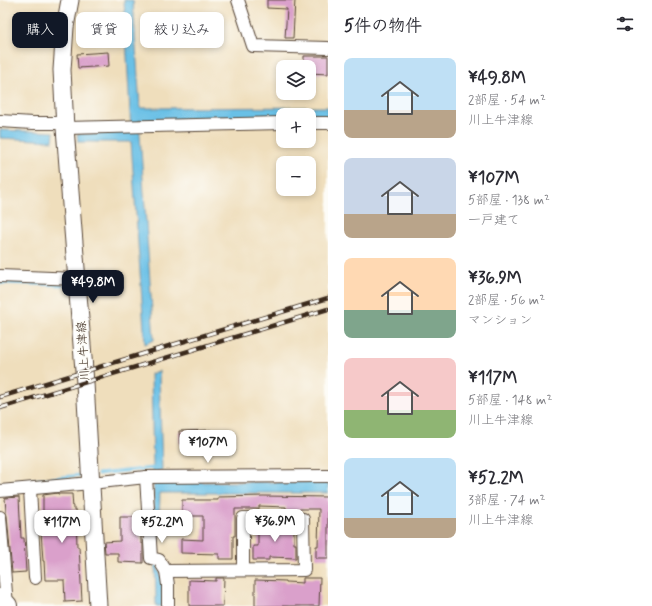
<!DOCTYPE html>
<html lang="ja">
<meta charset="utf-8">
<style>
:root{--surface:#fff;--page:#f2f2f3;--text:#2b2b33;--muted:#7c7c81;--accent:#111827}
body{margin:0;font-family:Mynerve,"Klee One",sans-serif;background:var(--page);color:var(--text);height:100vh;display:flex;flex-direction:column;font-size:15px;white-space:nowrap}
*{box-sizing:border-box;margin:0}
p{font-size:13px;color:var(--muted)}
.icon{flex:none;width:22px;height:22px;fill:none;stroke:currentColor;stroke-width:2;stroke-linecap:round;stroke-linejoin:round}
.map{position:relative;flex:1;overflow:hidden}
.details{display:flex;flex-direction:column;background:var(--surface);width:324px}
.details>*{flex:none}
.banner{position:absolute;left:12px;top:12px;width:256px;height:36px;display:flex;gap:8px}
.buttons{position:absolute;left:276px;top:60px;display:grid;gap:8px}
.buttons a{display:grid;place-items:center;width:40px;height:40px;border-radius:8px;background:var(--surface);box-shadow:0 2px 6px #0003;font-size:20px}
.price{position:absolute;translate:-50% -34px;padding:0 9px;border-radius:8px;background:#fff;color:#222;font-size:13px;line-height:26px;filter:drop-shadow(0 1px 2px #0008)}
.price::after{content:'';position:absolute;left:50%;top:24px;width:12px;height:9px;margin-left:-6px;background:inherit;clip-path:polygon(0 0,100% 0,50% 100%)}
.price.selected{background:var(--accent);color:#fff}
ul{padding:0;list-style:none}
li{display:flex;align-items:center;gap:12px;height:100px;padding:0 16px}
li span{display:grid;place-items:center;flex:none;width:112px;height:80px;border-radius:8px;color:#555}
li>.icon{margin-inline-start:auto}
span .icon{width:48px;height:48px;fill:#fffc;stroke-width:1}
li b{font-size:17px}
h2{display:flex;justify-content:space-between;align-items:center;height:48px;padding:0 16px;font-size:17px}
.tag{padding:0 14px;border-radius:8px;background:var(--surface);box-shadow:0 2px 6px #0003;font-size:14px;line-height:36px}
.tag.selected{background:var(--accent);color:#fff}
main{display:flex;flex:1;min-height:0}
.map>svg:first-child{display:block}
</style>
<main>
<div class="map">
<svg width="328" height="606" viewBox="0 0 328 606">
<rect width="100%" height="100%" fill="#fdfcf7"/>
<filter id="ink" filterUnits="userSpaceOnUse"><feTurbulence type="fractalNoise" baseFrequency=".025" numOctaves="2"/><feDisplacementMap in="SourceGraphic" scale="8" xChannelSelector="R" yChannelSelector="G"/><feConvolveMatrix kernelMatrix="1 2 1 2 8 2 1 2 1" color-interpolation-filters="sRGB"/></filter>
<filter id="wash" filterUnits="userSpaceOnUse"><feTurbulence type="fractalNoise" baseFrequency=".012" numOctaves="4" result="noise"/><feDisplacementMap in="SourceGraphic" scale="16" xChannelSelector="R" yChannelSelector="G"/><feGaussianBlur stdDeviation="0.9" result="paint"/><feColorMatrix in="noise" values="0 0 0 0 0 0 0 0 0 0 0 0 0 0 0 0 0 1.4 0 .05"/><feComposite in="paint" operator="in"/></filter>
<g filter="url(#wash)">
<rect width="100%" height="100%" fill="#efdebc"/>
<g fill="#69c0e6" stroke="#527582">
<polygon points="124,0 133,0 140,108 328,107 328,117 309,117 309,115 283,115 283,118 139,120 154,340 145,344 131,142 78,142 77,134 131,132"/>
<polygon points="0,130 54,132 53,141 0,138"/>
<polygon points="159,371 162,470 158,471 158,482 328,482 328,493 160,493 158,567 164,585 163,606 156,606 151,374"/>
</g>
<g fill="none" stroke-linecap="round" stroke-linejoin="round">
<g stroke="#69c0e6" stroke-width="3">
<polyline points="0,283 62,285"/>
<polyline points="98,474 153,468"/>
<polyline points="0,484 81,475"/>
</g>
</g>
<g id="blocks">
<g fill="#daa0cb">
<polygon points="267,0 295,0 293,38 285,38 287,9 267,8"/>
<polygon points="108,52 109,66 78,68 77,54"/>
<polygon points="304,56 328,56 328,74 309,73 309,67 304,67"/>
<polygon points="211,430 211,449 199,449 199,443 180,444 179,431"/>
<polygon points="58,493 58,494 72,494 73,509 76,509 77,547 79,547 82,601 65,602 64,580 45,580 44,561 43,561 41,531 43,531 43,495"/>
<polygon points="264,496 328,497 328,558 316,558 316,546 318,546 319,509 298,509 298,511 286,511 286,507 259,506 259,509 235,509 235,536 233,536 233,559 219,559 219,554 181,553 181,539 203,540 203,516 182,516 182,500 218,500 218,497"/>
<polygon points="19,497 21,538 24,538 26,572 12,573 7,516 6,512 5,498"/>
<polygon points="120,517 141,517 141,543 143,543 143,563 118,562 118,553 105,553 104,542 120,541"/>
<polygon points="258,526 294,526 294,544 296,544 296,558 269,557 269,560 253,560 253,546 258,546"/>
<polygon points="216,578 224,578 223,606 189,606 189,580 216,581"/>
<polygon points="303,578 320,578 319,606 255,606 255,580 286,581 286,582 303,583"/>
</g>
</g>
</g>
<g filter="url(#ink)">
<use href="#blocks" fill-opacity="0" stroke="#564536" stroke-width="1"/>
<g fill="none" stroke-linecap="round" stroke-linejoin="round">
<defs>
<g id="street">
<polyline points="238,0 253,46 328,48"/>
<polyline points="0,121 33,123 65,123"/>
<polyline points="309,123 328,123"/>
<polyline points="65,128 283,123"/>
<polyline points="0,276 77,279"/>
<polyline points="146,477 151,558 159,560 166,571 168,585 168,606"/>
<polyline points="30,489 35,578"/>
<polyline points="0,491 91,483 146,477 328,476"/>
<polyline points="0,517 7,606"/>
<polyline points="166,571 304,570 303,519 243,518 243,570"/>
</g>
<polyline id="secondary" points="70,0 65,27 62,70 65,128 85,383 98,606"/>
<polyline id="highway" points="0,600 6,606"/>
</defs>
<use href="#street" stroke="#564536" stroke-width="14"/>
<use href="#secondary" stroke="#564536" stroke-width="19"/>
<use href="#highway" stroke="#564536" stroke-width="24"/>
<use href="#street" stroke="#fff" stroke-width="12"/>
<use href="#secondary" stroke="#fff" stroke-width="17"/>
<use href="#highway" stroke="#fff" stroke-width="22"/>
<defs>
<g id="rail">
<polyline points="0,397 328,298"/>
<polyline points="0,408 328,309"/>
</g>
</defs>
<use href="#rail" stroke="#3b2a1e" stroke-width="4.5"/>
<use href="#rail" stroke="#fdfcf7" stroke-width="3" stroke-dasharray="9" stroke-linecap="butt"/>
</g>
</g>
<g text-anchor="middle" stroke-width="3" stroke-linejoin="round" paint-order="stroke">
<g font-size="12" fill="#3b2a1e" stroke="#fdfcf7">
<text transform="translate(83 351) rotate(-94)" y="4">川上牛津線</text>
</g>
</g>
</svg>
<div class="buttons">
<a><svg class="icon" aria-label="layers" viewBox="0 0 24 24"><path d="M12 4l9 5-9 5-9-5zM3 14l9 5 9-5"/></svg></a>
<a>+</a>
<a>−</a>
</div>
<b class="price selected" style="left:93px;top:304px">¥49.8M</b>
<b class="price" style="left:208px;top:464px">¥107M</b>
<b class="price" style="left:275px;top:543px">¥36.9M</b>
<b class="price" style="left:62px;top:544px">¥117M</b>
<b class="price" style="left:162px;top:544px">¥52.2M</b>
<div class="banner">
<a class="tag selected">購入</a>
<a class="tag">賃貸</a>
<a class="tag">絞り込み</a>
</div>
</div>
<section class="details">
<h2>5件の物件<svg class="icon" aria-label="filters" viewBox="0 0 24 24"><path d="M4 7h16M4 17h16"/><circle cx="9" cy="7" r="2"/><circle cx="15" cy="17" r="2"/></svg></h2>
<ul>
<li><span style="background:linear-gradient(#bfe0f5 65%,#b9a48a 0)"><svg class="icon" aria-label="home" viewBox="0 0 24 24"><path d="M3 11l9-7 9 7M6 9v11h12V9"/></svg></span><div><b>¥49.8M</b><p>2部屋 · 54 m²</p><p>川上牛津線</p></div></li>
<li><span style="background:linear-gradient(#c9d6e8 70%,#b9a48a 0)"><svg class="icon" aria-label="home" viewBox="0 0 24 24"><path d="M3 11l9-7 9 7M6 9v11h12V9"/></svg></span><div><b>¥107M</b><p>5部屋 · 138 m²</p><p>一戸建て</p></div></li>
<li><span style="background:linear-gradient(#ffd9b3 65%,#7fa58c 0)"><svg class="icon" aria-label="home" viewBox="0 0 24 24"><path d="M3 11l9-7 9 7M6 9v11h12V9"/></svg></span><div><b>¥36.9M</b><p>2部屋 · 56 m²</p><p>マンション</p></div></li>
<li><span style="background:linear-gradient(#f6c9c9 65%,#8fb573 0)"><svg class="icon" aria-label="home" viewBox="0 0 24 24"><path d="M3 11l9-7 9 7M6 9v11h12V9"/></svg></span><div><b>¥117M</b><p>5部屋 · 148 m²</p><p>川上牛津線</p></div></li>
<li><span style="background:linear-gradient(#bfe0f5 75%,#b9a48a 0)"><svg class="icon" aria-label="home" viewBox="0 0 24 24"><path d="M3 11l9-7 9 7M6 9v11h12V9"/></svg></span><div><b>¥52.2M</b><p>3部屋 · 74 m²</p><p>川上牛津線</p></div></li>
</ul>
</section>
</main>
